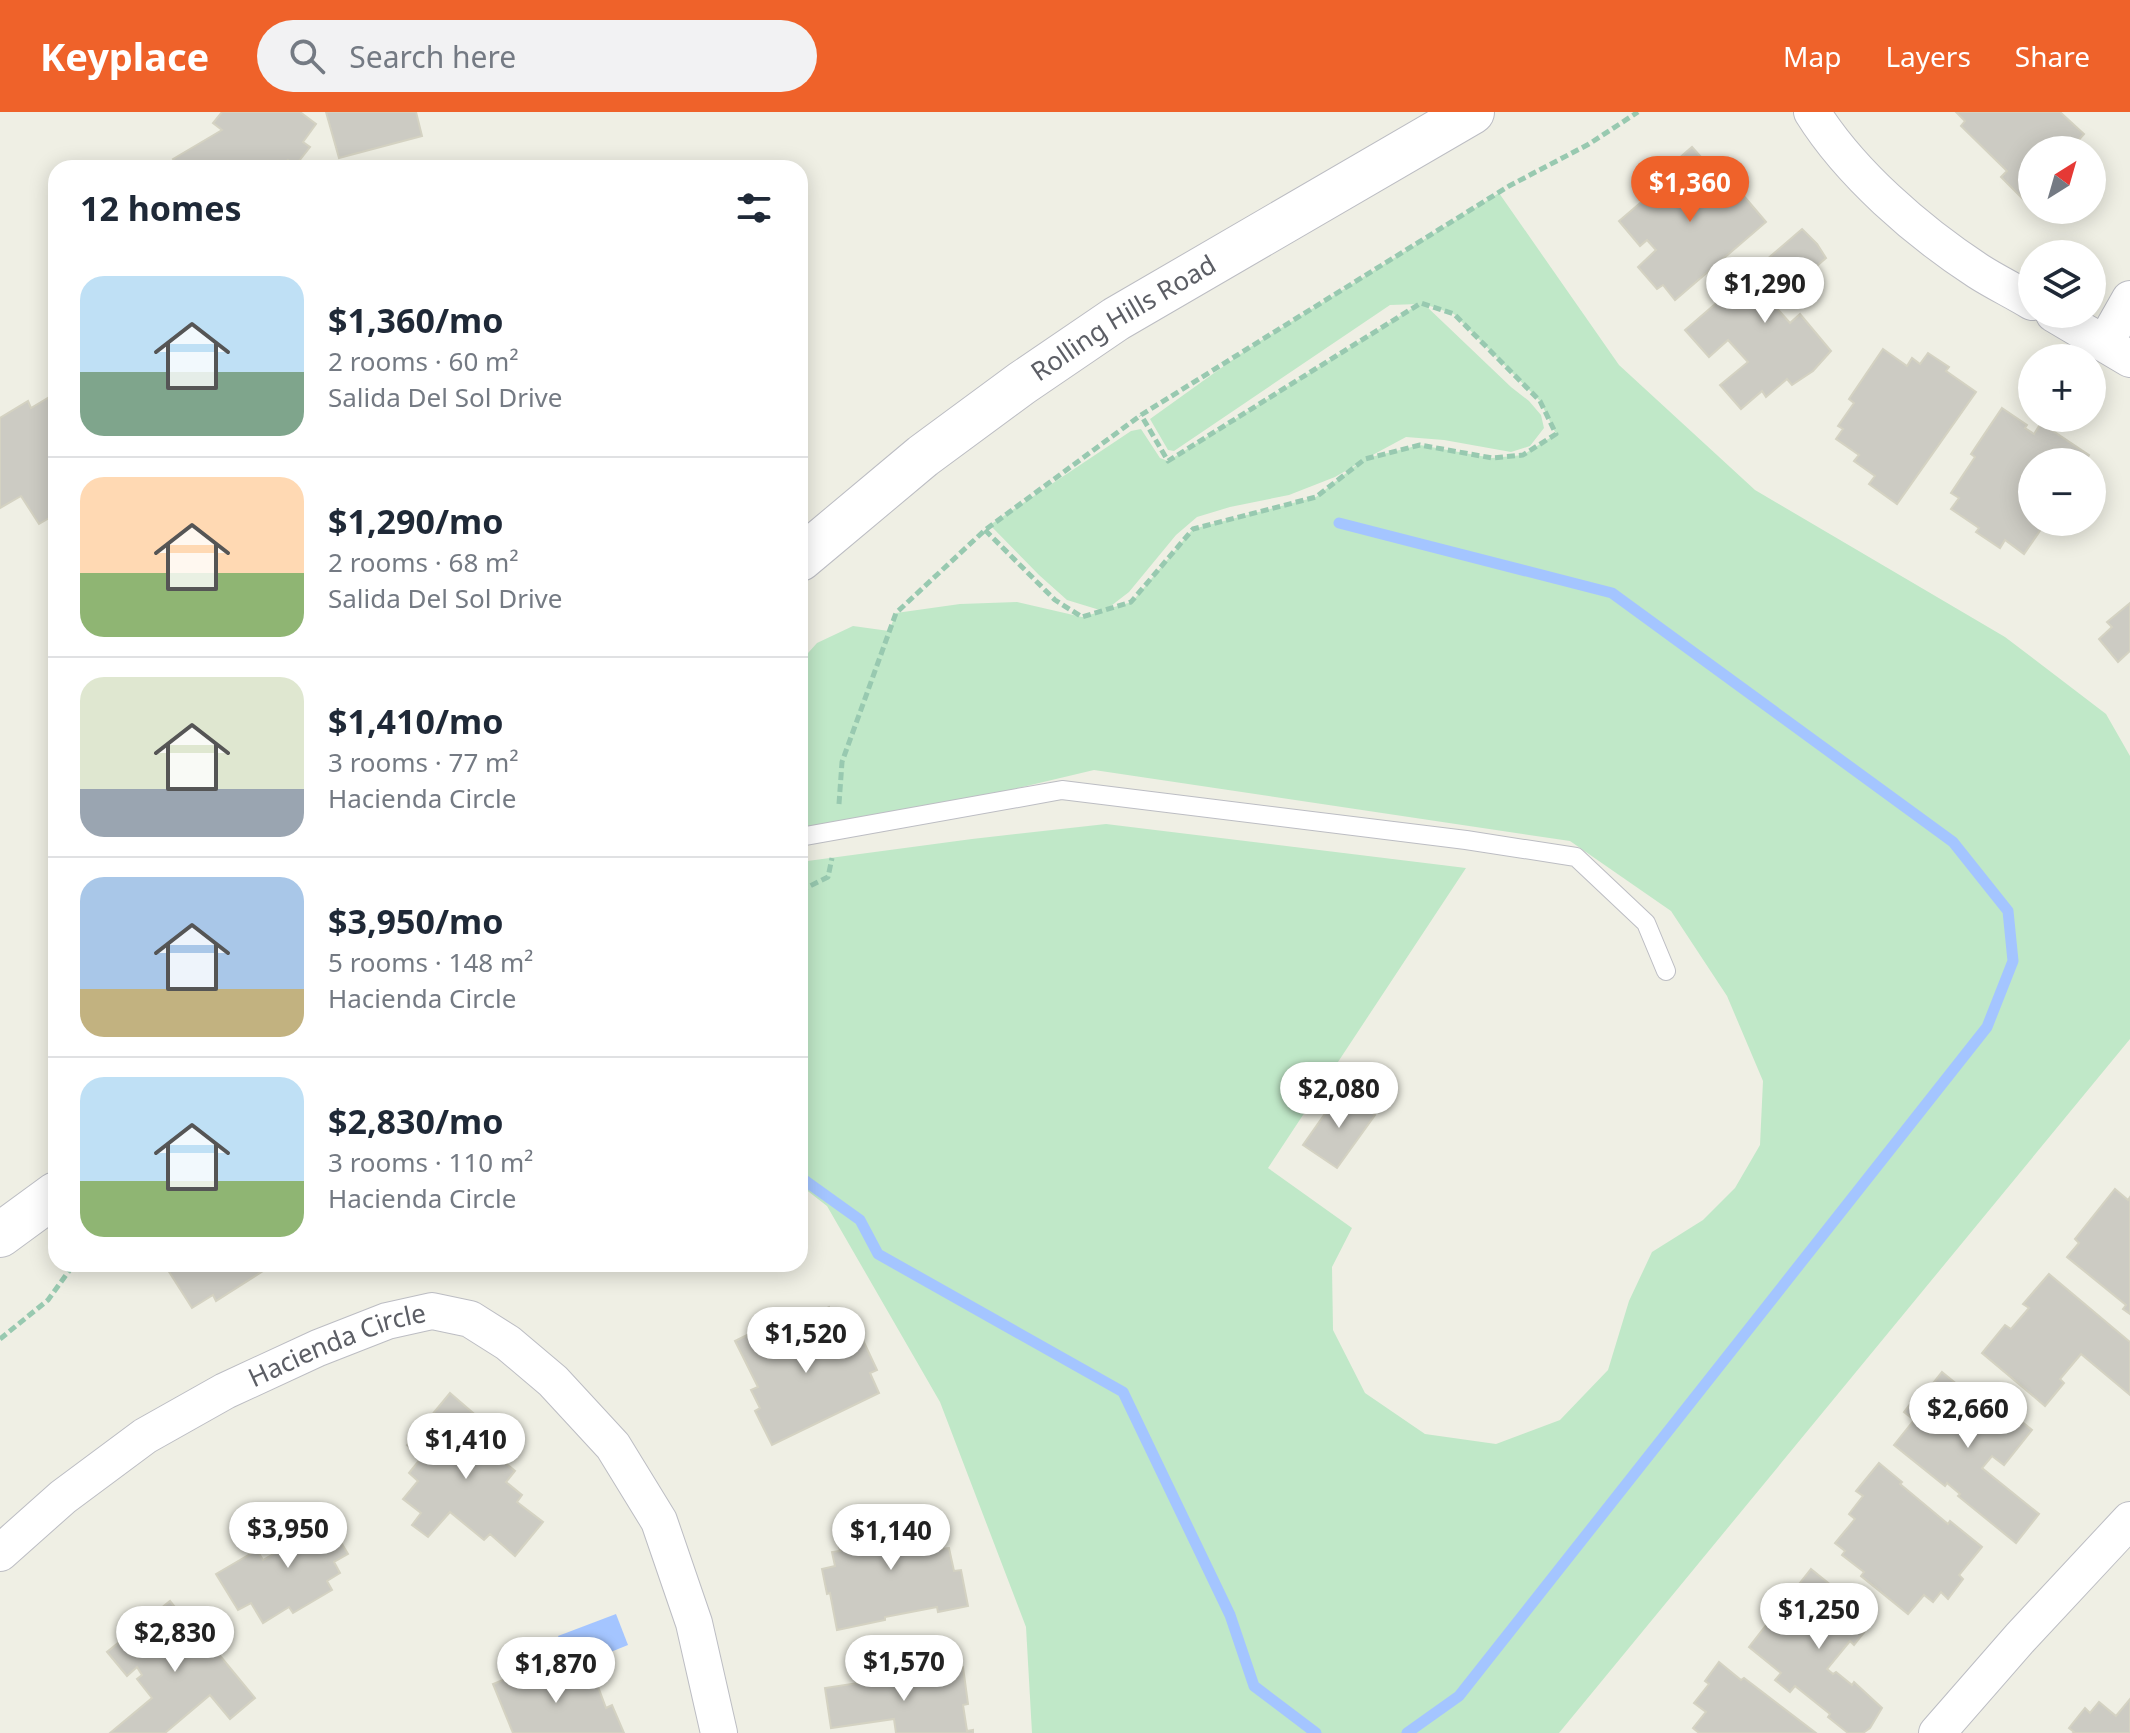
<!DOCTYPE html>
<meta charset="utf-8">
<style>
:root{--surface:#fff;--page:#f2f2f3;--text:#1f2937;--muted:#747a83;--line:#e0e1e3;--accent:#ef622a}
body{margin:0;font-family:"Noto Sans",sans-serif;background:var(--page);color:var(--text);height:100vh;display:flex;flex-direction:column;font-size:30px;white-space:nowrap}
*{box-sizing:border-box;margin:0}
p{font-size:26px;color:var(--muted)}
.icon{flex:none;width:44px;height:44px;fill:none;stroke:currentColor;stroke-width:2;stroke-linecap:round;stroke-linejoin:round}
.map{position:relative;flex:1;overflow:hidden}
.panel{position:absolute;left:48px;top:48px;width:760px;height:1112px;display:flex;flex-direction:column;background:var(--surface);border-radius:24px;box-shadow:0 4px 20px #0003}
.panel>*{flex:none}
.needle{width:52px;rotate:37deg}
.buttons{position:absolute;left:2018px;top:24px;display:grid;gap:16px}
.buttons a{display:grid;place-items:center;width:88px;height:88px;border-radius:50%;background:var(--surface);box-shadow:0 4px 20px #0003;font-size:40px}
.price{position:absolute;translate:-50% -68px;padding:0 18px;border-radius:28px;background:#fff;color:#222;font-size:26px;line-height:52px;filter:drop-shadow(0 2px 4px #0008)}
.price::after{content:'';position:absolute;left:50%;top:48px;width:24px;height:18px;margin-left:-12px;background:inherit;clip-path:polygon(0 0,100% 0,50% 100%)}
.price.active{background:var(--accent);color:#fff}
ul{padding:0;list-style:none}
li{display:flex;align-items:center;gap:24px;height:200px;padding:0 32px}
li+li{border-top:2px solid var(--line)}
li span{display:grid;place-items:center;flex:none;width:224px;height:160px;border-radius:24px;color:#555}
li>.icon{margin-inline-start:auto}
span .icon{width:96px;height:96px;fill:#fffc;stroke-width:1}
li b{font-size:34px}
h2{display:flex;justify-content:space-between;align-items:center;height:96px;padding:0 32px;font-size:34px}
header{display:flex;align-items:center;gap:48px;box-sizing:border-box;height:112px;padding:0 40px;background:var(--accent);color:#fff}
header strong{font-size:38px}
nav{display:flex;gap:44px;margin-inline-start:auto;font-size:28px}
.search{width:560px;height:72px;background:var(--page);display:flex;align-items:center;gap:20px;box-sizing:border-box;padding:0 28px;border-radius:44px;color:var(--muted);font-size:30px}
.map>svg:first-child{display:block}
</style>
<header>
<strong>Keyplace</strong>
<div class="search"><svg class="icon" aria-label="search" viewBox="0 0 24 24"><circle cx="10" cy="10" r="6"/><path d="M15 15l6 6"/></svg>Search here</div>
<nav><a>Map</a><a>Layers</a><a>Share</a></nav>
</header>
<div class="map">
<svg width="2130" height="1621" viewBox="0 0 2130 1621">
<rect width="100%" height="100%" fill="#efefe4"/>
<path fill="#c0e8c8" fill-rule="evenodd" d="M 1499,81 L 1619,253 L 1755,378 L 2005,525 L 2106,602 L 2130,644 L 2130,927 L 1559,1621 L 1032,1621 L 1026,1515 L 940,1290 L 827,1094 L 800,1073 L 800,750 L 972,727 L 1106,712 L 1466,756 L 1268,1056 L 1352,1116 L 1332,1155 L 1333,1218 L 1365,1281 L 1425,1322 L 1496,1332 L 1560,1308 L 1608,1258 L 1629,1189 L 1652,1140 L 1703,1108 L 1735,1076 L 1760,1033 L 1763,969 L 1727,884 L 1671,799 L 1570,729 L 1094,658 L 837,719 L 800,724 L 800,550 L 817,531 L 853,514 L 889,519 L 896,501 L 960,492 L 1017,490 L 1082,505 L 1103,499 L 1067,488 L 1039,463 L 990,413 L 1131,319 L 1141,317 L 1160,346 L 1168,349 L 1419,192 L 1390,193 L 1174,339 L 1168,338 L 1150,307 L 1249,236 ZM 1424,192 L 1454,202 L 1540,289 L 1556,322 L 1523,343 L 1492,346 L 1420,333 L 1367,346 L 1406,325 L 1444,328 L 1511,340 L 1530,334 L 1544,316 L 1541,303 L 1529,289 L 1511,275 ZM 1359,351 L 1316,385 L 1193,417 L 1132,490 L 1107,497 L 1129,480 L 1176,423 L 1197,405 L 1230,395 L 1289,383 L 1335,365 Z"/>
<polygon fill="#a4c5ff" points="616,1502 628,1533 571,1556 558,1524"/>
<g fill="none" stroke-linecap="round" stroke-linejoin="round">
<g stroke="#a4c5ff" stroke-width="11">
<polyline points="1339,411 1612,481 1953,730 2008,799 2013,849 1987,915 1459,1584 1407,1621"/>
<polyline points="800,1065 860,1108 878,1142 1123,1280 1230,1503 1254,1574 1316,1621"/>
</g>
</g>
<g fill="#cccbc3" stroke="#d4d2c2" stroke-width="2">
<polygon points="222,0 300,0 316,12 303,30 310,35 295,54 288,48 282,56 178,56 173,47 222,18 213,11"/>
<polygon points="326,0 416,0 422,24 339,46"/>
<polygon points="1956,0 2060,0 2084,22 2076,31 2083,38 2032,38 2032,96 2001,65 2007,59 1961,14 1965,9"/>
<polygon points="1692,35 1726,73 1731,69 1766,110 1675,188 1663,173 1657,177 1638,155 1656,138 1647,128 1640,134 1619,109 1673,63 1668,56"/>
<polygon points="1802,117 1817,132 1826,146 1773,192 1790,211 1800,202 1831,239 1813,259 1792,273 1787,267 1766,285 1762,279 1741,297 1720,273 1748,250 1728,228 1709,245 1685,218"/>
<polygon points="1883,237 1907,254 1912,246 1920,252 1928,241 1949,255 1946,259 1976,280 1897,392 1869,372 1875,364 1854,349 1859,343 1836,327 1843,317 1838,314 1854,291 1849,287"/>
<polygon points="56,281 56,402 39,412 21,384 0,396 0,306 28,289 31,296"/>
<polygon points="2002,296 2027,313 2025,316 2034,322 2041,311 2089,343 2085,350 2032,350 2032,410 2046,410 2024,442 2005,428 2000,436 1976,420 1979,416 1951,397 1959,386 1951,381 1975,345 1971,342"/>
<polygon points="2130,491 2130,539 2118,550 2099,527 2112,515 2107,510"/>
<polygon points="1341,979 1375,1003 1337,1056 1303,1033"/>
<polygon points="2115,1077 2128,1088 2130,1085 2130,1202 2123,1197 2126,1193 2067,1145 2079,1131 2075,1127"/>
<polygon points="171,1152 274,1152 216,1189 213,1183 192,1196 166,1155"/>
<polygon points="2049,1162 2130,1230 2130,1283 2081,1242 2060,1267 2064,1271 2045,1294 1982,1241 2005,1213 2011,1217 2029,1196 2023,1192"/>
<polygon points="829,1195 844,1225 837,1228 842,1239 863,1228 877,1258 870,1261 879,1281 772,1333 755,1299 760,1296 751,1278 758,1275 735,1229 763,1215 768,1225"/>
<polygon points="1942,1260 1964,1278 1967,1273 1991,1292 1995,1288 2032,1318 2004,1353 1992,1344 1982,1356 2039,1402 2016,1431 1958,1384 1960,1382 1947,1371 1945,1374 1894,1333 1914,1308 1904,1300 1918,1282 1922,1285"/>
<polygon points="450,1281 480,1307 468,1323 480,1332 485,1326 501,1340 497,1344 515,1359 506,1370 522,1383 517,1390 543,1410 515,1444 490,1422 484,1428 450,1400 428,1425 412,1413 421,1401 403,1387 418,1369 409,1361 422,1345 407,1333"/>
<polygon points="1879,1351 1902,1370 1900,1372 1948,1412 1950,1409 1982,1435 1959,1463 1963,1467 1948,1487 1941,1480 1933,1490 1924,1483 1908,1502 1861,1464 1864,1460 1842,1443 1845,1439 1835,1431 1855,1407 1849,1402 1863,1384 1856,1379"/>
<polygon points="320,1395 348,1442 334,1450 340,1461 327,1469 332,1478 293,1501 289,1495 263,1511 251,1491 238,1498 216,1462 257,1438 263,1448 297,1428 288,1414"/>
<polygon points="934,1402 941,1437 949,1436 954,1459 961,1458 968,1494 938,1500 937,1495 885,1505 885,1508 837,1518 830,1481 827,1482 822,1457 835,1454 832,1440 840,1439 836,1415 893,1404 894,1409"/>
<polygon points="1811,1457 1874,1508 1854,1533 1850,1529 1827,1557 1833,1562 1836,1560 1852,1573 1854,1570 1882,1596 1870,1616 1863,1621 1848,1621 1828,1605 1830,1602 1795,1574 1790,1580 1775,1568 1781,1561 1749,1535 1771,1507 1777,1512 1794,1491 1788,1486"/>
<polygon points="170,1489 191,1515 186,1519 204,1541 212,1534 255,1586 230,1607 210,1583 165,1621 110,1621 152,1586 137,1567 142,1563 137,1555 127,1564 107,1540"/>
<polygon points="1719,1550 1741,1568 1744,1566 1816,1621 1699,1621 1693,1616 1706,1600 1694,1591 1709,1572 1705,1569"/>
<polygon points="963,1555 968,1592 963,1593 967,1619 973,1618 973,1621 896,1621 894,1607 831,1616 825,1576"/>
<polygon points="584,1556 588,1566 594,1564 606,1596 612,1593 624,1621 513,1621 493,1572 527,1558 532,1567 552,1560 556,1567"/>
<polygon points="2130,1587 2130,1621 2073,1621 2074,1620 2069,1616 2085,1596 2090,1601 2099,1590 2116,1604"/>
</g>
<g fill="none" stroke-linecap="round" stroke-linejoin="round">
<defs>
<polyline id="service" points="800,725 1062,678 1466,728 1576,745 1646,811 1666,859"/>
<g id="minor">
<path d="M 1812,0 C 1850,61 1918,120 1978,159 C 1995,170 2014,179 2032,190"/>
<polyline points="2054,202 2130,247"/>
<polyline points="2105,231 2130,187"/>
<path id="s1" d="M 0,1441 L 63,1385 L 145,1324 L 225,1279 L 318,1236 L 387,1209 L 432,1199 L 470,1207 L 508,1231 L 553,1269 L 613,1334 L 659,1409 L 694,1511 L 719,1621"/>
<polyline points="1937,1621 2020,1526 2130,1408"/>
</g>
<g id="tertiary">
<path id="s2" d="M 800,447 L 923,344 L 1022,271 L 1116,207 L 1472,0"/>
<polyline points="0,1123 56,1082"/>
</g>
</defs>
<use href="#service" stroke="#bcbdc3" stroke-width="20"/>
<use href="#minor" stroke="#bcbdc3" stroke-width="38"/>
<use href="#tertiary" stroke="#bcbdc3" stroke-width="46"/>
<g stroke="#98c9b0" stroke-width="5" stroke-dasharray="8 4" stroke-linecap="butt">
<polyline points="985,418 1055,488 1082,505 1131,490 1193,417 1316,385 1365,347 1420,333 1492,346 1523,343 1556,322 1540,289 1454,202 1421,191 1168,349 1141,303"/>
<polyline points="839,692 842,650 896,501 985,418 1141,303 1509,74 1589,32 1638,0"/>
<polyline points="800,779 828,765 832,746"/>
<polyline points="0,1227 48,1188 74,1152"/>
</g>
<use href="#service" stroke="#fff" stroke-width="18"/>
<use href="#minor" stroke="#fff" stroke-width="36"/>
<use href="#tertiary" stroke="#fff" stroke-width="44"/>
</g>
<g text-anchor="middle" stroke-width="6" stroke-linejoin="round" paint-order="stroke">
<g font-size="26" fill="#5c5e65" stroke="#fff">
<text dy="9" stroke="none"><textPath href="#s2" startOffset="404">Rolling Hills Road</textPath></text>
<text dy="9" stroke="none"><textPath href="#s1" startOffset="400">Hacienda Circle</textPath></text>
</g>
</g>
</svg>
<div class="buttons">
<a><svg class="needle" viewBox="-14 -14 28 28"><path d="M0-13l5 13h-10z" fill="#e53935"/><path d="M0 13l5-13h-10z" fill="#747a83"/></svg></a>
<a><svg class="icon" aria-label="layers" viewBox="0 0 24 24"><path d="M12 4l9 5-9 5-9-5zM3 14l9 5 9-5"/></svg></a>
<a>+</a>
<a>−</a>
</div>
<b class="price active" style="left:1690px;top:112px">$1,360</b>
<b class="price" style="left:1765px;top:213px">$1,290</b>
<b class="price" style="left:1339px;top:1018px">$2,080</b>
<b class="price" style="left:806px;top:1263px">$1,520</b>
<b class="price" style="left:1968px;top:1338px">$2,660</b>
<b class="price" style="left:466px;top:1369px">$1,410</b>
<b class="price" style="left:288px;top:1458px">$3,950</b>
<b class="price" style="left:891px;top:1460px">$1,140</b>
<b class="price" style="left:1819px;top:1539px">$1,250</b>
<b class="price" style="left:175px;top:1562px">$2,830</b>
<b class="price" style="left:904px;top:1591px">$1,570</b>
<b class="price" style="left:556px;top:1593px">$1,870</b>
<section class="panel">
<h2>12 homes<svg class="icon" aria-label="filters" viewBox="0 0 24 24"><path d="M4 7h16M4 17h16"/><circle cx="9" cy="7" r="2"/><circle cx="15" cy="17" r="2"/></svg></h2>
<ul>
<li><span style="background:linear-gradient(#bfe0f5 60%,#7fa58c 0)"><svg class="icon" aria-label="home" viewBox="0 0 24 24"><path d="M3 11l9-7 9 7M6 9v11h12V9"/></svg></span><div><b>$1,360/mo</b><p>2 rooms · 60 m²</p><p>Salida Del Sol Drive</p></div></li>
<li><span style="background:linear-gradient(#ffd9b3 60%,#8fb573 0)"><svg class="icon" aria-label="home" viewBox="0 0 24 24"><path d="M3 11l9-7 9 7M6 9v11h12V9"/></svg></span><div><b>$1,290/mo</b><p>2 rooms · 68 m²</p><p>Salida Del Sol Drive</p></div></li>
<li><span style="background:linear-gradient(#dfe7d0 70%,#9aa5b1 0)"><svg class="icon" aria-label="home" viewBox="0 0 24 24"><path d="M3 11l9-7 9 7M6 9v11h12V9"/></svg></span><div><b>$1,410/mo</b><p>3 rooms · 77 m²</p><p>Hacienda Circle</p></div></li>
<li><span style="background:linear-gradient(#a9c7e8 70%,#c2b280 0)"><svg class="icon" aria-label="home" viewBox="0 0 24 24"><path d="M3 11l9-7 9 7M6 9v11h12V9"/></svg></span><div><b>$3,950/mo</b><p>5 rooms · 148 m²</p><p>Hacienda Circle</p></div></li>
<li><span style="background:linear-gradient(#bfe0f5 65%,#8fb573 0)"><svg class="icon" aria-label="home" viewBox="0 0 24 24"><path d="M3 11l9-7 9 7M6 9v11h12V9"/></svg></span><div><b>$2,830/mo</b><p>3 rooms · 110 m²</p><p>Hacienda Circle</p></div></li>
</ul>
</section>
</div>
